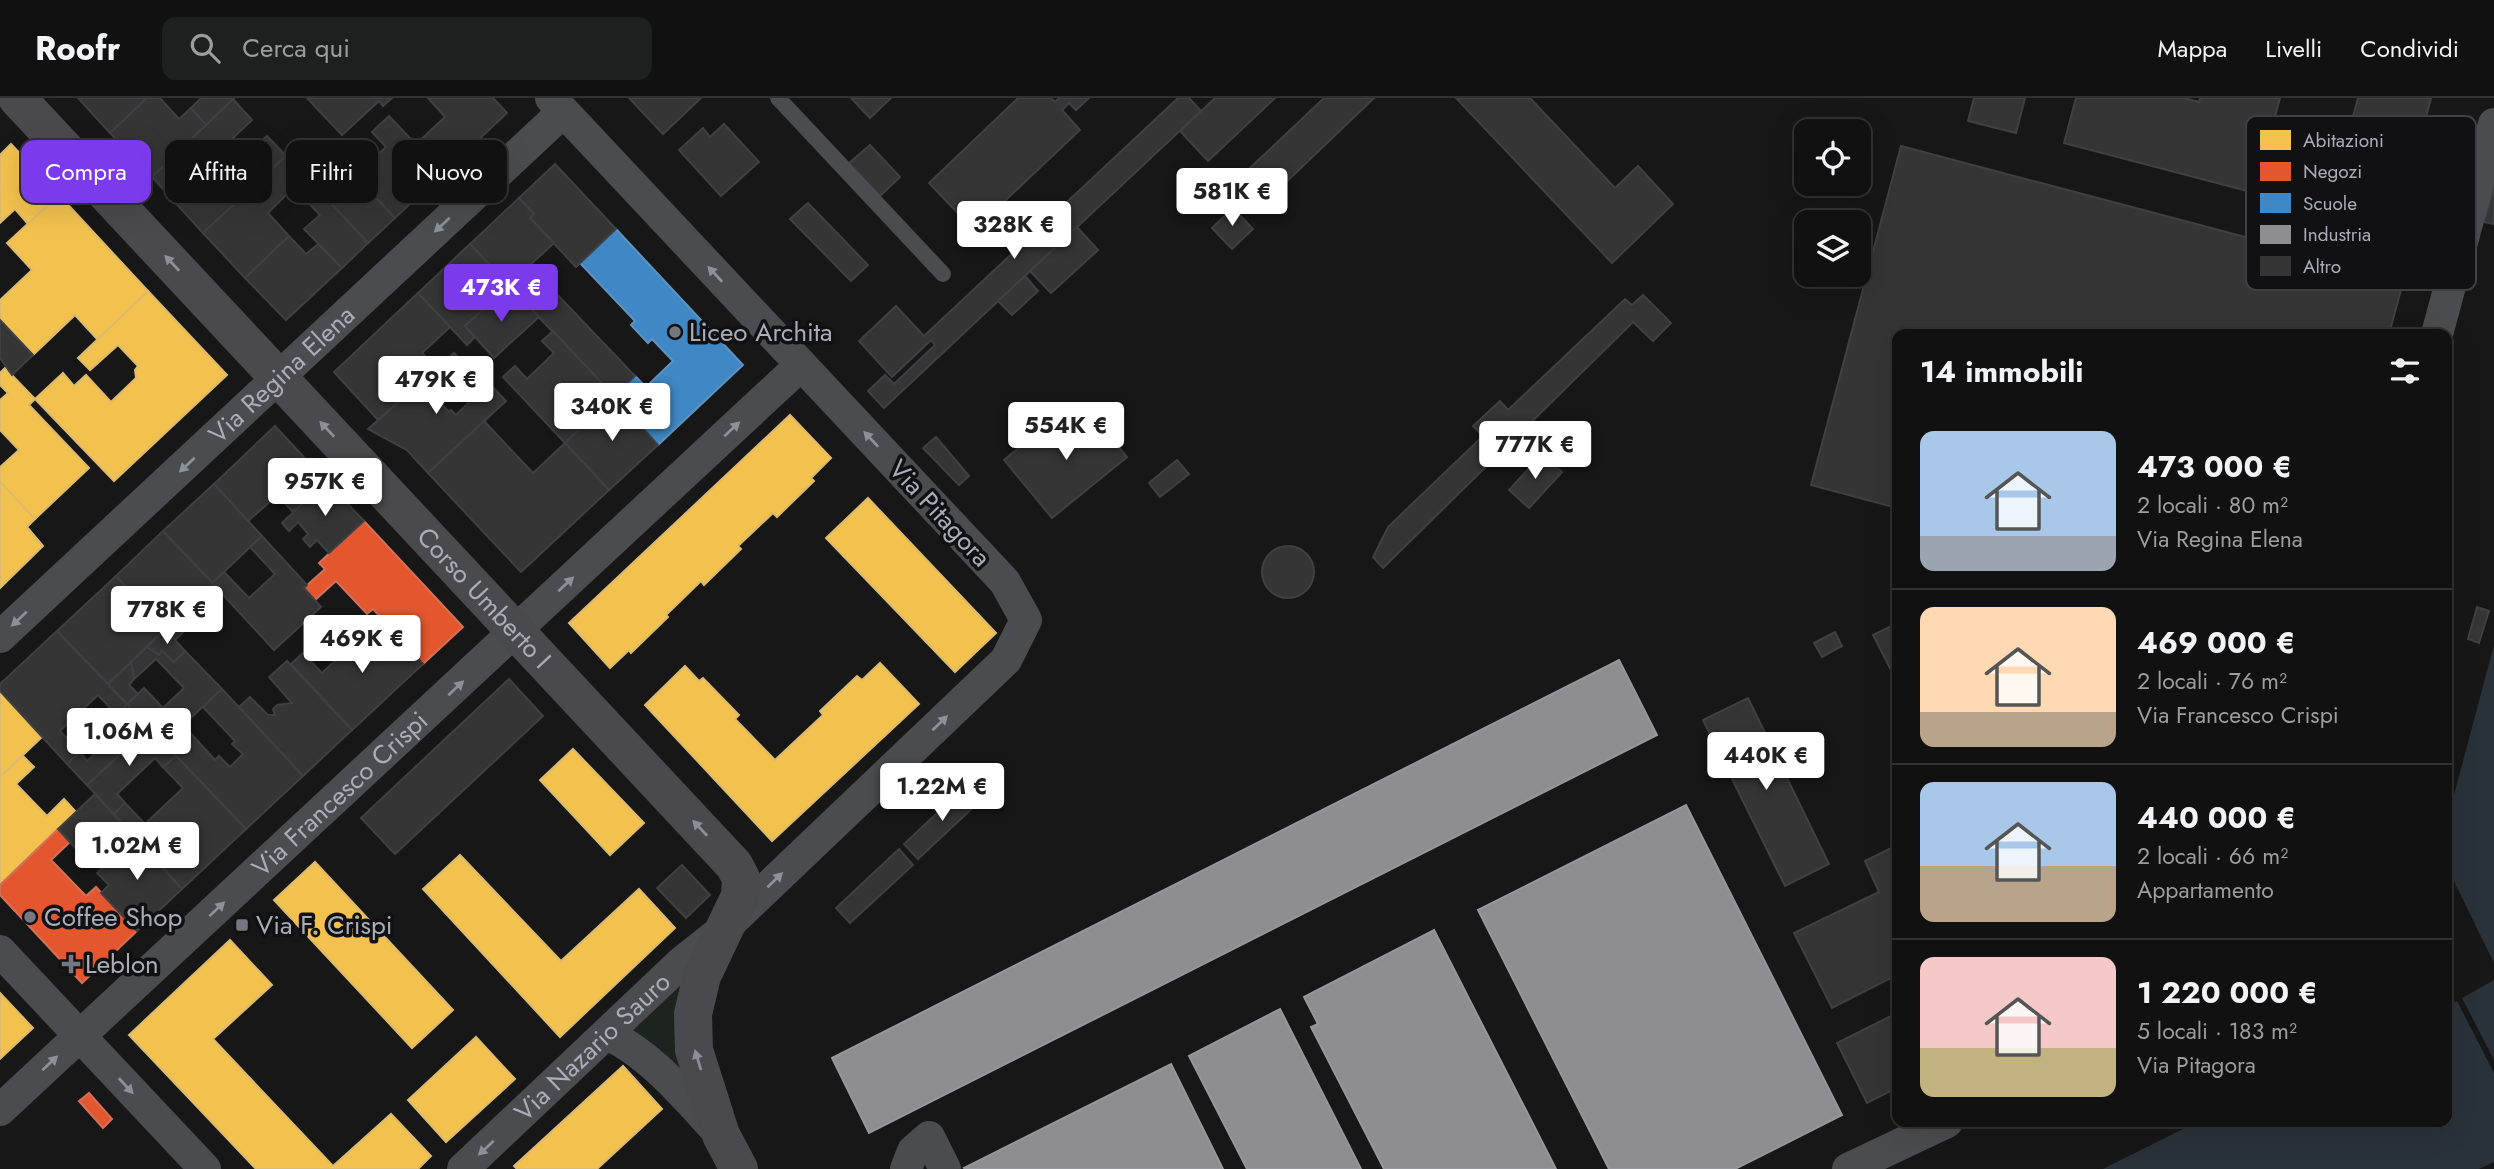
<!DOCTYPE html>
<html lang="it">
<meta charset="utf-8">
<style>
:root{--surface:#111;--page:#1e1f1f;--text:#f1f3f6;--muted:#9c9d9f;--line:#303131;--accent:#7c3aed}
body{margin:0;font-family:Jost,sans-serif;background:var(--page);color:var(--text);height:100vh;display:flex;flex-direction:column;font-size:26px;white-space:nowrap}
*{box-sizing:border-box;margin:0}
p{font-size:23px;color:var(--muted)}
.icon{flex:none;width:38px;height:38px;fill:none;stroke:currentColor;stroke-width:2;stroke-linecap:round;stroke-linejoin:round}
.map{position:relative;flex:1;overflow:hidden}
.drawer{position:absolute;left:1892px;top:231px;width:560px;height:798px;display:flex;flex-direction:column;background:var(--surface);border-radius:14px;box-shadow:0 7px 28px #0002,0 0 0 2px var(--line)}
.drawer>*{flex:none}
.banner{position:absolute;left:21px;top:42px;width:665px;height:63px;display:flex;gap:14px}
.buttons{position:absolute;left:1794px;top:21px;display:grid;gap:14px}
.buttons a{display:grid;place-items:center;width:77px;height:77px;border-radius:14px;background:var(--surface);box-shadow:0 7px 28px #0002,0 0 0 2px var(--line);font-size:35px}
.price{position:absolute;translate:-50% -60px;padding:0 16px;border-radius:7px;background:#fff;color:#222;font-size:23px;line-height:46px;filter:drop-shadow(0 2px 4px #0008)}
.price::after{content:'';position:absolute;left:50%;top:42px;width:21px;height:16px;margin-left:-10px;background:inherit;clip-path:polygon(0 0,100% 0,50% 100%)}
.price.active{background:var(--accent);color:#fff}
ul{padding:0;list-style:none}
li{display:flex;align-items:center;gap:21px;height:175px;padding:0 28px}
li+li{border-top:2px solid var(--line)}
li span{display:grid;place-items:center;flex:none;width:196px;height:140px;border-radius:14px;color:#555}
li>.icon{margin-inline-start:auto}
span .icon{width:84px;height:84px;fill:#fffc;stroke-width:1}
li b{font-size:30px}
h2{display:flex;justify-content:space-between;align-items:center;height:84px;padding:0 28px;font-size:30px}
.tag{padding:0 24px;border-radius:14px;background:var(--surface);box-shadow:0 7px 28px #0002,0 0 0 2px var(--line);font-size:24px;line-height:63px}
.tag.active{background:var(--accent);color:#fff}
header{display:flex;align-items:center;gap:42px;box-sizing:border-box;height:98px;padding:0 35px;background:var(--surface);border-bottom:2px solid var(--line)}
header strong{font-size:33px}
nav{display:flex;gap:38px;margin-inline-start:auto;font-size:24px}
.search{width:490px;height:63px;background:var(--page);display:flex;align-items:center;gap:18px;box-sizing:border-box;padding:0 24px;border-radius:14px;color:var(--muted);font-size:26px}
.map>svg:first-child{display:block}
</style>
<header>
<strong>Roofr</strong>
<div class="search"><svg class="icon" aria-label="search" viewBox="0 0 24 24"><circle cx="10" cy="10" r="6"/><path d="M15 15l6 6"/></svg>Cerca qui</div>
<nav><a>Mappa</a><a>Livelli</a><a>Condividi</a></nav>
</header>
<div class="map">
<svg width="2494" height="1071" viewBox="0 0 2494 1071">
<rect width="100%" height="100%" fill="#171717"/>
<polygon fill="#1d241e" points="683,885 692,979 627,934"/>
<g fill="#2a3239">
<polygon points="2494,547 2494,865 2447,769 2446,727"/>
<polygon points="2494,882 2494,962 2462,900"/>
<polygon points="2457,903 2494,975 2494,1064 2479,1071 2103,1071 2197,1024 2446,1024 2447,909"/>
</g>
<g fill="#f2c14e" stroke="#dcbb6e" stroke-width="2">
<polygon points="11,46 59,97 28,126 15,111 0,125 0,57"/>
<polygon points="59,97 148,193 98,242 75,217 33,257 0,222 0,202 32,172 7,145"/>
<polygon points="148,193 227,277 114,383 35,301 63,275 74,288 86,277 111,304 136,280 135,272 138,268 118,247 90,272 78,260"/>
<polygon points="5,270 35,301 29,307 89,370 35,421 0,384 0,369 19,352 0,332 0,302 8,295 0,287 0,275"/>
<polygon points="790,317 831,360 811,380 814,383 777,419 773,415 738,448 741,451 704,487 701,483 666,517 668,519 631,555 629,552 610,570 569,525"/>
<polygon points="0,384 35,421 27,429 43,448 0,490"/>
<polygon points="868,400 996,535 955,574 826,440"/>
<polygon points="880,565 919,606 772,743 645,607 685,568 699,583 703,580 739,617 735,621 775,662 823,617 820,613 857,578 862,582"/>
<polygon points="0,593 42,639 0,679"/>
<polygon points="573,651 644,725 610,757 540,682"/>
<polygon points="23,658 34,669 16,686 47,718 64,701 76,714 0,787 0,679"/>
<polygon points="460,757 561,863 639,791 675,830 560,939 423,791"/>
<polygon points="315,764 453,912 412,950 274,802"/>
<polygon points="230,842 272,887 213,941 333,1068 391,1016 431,1058 418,1071 256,1071 129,937"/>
<polygon points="0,895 33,930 0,961"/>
<polygon points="476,939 515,981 446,1044 408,1002"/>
<polygon points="623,968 662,1011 597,1071 517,1071 514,1068"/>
</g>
<g fill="#e4572e" stroke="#d27157" stroke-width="2">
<polygon points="364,423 463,529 423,566 373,511 367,516 336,483 315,502 304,490 325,471 319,465"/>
<polygon points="58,731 70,744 51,762 86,798 96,789 137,833 82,885 0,797 0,787"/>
<polygon points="89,995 112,1021 103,1030 79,1003"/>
</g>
<polygon fill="#3f88c5" stroke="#5e93c1" stroke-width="2" points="616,131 743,267 658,347 614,298 635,278 646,289 673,263 652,241 648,245 631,227 635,223 580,165"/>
<g fill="#8d8d92" stroke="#95979d" stroke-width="2">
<polygon points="1619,562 1657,637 869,1035 832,960"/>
<polygon points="1686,707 1842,1017 1735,1071 1609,1071 1478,812"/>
<polygon points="1434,832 1556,1071 1384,1071 1311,929 1318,926 1304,899"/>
<polygon points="1280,911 1361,1071 1247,1071 1189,958"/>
<polygon points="1171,966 1223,1071 965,1071 964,1070"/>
</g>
<g fill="#353536" stroke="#3f4043" stroke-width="2">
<polygon points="78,0 147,0 110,35"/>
<polygon points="147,0 160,0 179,21 191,10 206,27 152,79 110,35"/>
<polygon points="201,0 234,0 206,27 191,10"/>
<polygon points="307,0 392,0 383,8 379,3 342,37"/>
<polygon points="428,0 493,0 507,15 443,75 416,46 445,19"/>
<polygon points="629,0 701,0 663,36"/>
<polygon points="851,0 891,0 870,20"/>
<polygon points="1018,0 1051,0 1055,4 1059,0 1089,0 1076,12 1069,5 1062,12 1080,32 974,132 929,85"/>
<polygon points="1178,0 1189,0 1201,13 884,310 868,293 885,277 894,286 935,247 931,242 892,279 859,243 896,208 924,238"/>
<polygon points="1215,0 1275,0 1208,63 1180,33"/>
<polygon points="1324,0 1374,0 1256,113 1232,87"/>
<polygon points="1456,0 1530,0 1615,90 1638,68 1673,106 1612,165"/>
<polygon points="1974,0 2025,0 2016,35 1968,23"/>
<polygon points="2076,0 2184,0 2199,4 2200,0 2280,0 2255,95 2064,45"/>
<polygon points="2358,0 2431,0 2414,66 2345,48"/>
<polygon points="233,1 252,22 211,61 225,77 267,38 286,58 203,135 152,79"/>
<polygon points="389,18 443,75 395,120 337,59 355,42 373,61 386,49 372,34"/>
<polygon points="724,26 759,64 721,98 679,52 703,30 710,39"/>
<polygon points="870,47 900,79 879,99 848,66"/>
<polygon points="1901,48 2404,181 2389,236 1897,236 1897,410 1811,387"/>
<polygon points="286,58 305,78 268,115 289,138 245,180 203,135"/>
<polygon points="341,63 395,120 368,145 315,88"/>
<polygon points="555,66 616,131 576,169 530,120 534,116 519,100"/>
<polygon points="315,88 368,145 342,170 304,131 320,117 303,99"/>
<polygon points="2494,88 2494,126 2484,124"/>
<polygon points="519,100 534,116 530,120 554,145 517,179 527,189 518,197 470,146"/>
<polygon points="808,105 868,167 851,183 790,121"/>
<polygon points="1233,110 1253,131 1232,151 1212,130"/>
<polygon points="1077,129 1098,152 1051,195 1030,173"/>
<polygon points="289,138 306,156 318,146 342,170 286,222 245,180"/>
<polygon points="470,146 518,197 508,206 499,197 465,228 475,239 467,247 418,195"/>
<polygon points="1025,178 1038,193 1012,217 998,203"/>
<polygon points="551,190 635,278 614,298 530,210"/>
<polygon points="418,195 450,229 422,255 425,258 404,278 401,274 396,279 410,295 379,323 334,274"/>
<polygon points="499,197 508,206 518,197 539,219 494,260 465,228"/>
<polygon points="1643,197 1671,225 1653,243 1633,224 1383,470 1373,459 1388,429 1483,338 1473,328 1500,303 1508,312 1625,201 1632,207"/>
<polygon points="0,222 33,257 12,277 0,260"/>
<polygon points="553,233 614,298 565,345 503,279 515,268 527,281 554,255 542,243"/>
<polygon points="454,255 469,271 437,301 449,314 451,312 456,317 489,285 506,303 428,375 407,352 368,331"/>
<polygon points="614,298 658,347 609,392 565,345"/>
<polygon points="1087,310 1127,359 1052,420 1004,362 1037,335 1045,345"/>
<polygon points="484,323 533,375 565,345 609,392 521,474 428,375"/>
<polygon points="275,328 326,383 293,414 280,400 275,405 272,402 248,423 214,386"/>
<polygon points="936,339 969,378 959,387 923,350"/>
<polygon points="1542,356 1562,374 1529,410 1509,392"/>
<polygon points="1177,362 1189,376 1160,399 1149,385"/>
<polygon points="326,383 364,423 329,455 317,442 310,449 303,441 308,436 298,424 289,433 282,425"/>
<polygon points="214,386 262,438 212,485 163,433"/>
<polygon points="163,433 223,496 175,542 116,478"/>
<polygon points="262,438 307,487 304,490 321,509 274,552 212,485 224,474 249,500 275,476 250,449"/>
<circle cx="1288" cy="474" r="26"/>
<polygon points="116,478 165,531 108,586 57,533"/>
<polygon points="2477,509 2489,513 2479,545 2468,541"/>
<polygon points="1897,525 1897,584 1873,537"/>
<polygon points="389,528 423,566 352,632 291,566 303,555 322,575 369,531 377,540"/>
<polygon points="165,531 185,553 174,564 162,553 159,557 147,549"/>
<polygon points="57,533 127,606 117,617 98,597 60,633 80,654 67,666 0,593 0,586"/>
<polygon points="1835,534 1842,548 1822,559 1814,545"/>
<polygon points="147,549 159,557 162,553 174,564 185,553 222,591 164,645 127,606 144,590 163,610 184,590 156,561 134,581 131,564"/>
<polygon points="287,563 352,632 303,678 239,609 250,599 268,617 275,617 273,611 277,607 292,605 269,579"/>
<polygon points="131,564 134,581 129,587 138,596 127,606 108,586"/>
<polygon points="509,581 543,618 395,756 361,720"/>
<polygon points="222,591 303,678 246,731 164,645 184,628 215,662 219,658 230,669 243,656 232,646 235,643 203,609"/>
<polygon points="1748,600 1829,766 1785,788 1703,622"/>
<polygon points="127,606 149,630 87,687 67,666 80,654 87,663 118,634 101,617 110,609 117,617"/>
<polygon points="149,630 176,658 163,669 155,660 117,696 125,705 114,716 87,687"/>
<polygon points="176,658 246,731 182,791 114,716 125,705 145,726 183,690 163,669"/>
<polygon points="965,689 979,704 918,761 904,746"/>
<polygon points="95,696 123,727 113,736 103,726 76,751 58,731"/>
<polygon points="123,727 182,791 137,833 101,795 109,787 97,775 125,748 113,736"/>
<polygon points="1897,747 1897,877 1832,910 1794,835 1879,794 1865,763"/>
<polygon points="899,751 913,767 850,825 836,810"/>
<polygon points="682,767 710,797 686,820 657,790"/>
<polygon points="1897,915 1897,990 1867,1005 1837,945"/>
</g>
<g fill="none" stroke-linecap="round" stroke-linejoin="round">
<polyline stroke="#4b4c50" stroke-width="16" points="778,0 943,176"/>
<g stroke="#4b4c50" stroke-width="32">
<polyline points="2437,236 2494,26"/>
<path id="s1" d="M 0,539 L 563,14"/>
<polyline points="0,853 205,1071"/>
<path d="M 607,936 C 652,957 686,1000 720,1036"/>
<path id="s2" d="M 0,1012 L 801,267"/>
<path id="s3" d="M 463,1071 L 683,863 L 726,829 L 1006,562 L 1026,522 L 1005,484 L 551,0"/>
<polyline points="906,1071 913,1053 929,1039 945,1071"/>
<polyline points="1848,1071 1947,1024"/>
</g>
<path stroke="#4a4a4e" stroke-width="38" id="s4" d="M 17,0 L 734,767 L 741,780 L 740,798 L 702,878 L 693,916 L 694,952 L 721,1037 L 739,1071"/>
</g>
<defs><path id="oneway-solid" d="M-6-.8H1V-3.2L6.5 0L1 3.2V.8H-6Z" transform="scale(1.75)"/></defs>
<g fill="#8c9099">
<use href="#oneway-solid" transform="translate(442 127) rotate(137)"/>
<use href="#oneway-solid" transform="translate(715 176) rotate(-133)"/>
<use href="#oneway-solid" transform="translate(732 331) rotate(-43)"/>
<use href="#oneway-solid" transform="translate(871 341) rotate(-133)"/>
<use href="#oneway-solid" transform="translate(187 367) rotate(137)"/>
<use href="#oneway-solid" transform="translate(566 486) rotate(-43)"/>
<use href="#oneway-solid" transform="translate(19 521) rotate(137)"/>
<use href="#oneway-solid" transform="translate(456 590) rotate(-43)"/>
<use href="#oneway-solid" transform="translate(940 625) rotate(-44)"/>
<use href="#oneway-solid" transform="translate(775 782) rotate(-44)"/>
<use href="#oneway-solid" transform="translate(217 811) rotate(-43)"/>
<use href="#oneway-solid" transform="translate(50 965) rotate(-43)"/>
<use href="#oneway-solid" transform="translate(126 988) rotate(47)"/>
<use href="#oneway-solid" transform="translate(486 1050) rotate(137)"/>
</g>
<g fill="#8c8f98">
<use href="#oneway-solid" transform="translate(172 165) rotate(-133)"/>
<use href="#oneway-solid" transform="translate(327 331) rotate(-133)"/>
<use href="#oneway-solid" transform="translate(700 730) rotate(-133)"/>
<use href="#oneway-solid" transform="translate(698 962) rotate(-107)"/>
</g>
<g fill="#757880" stroke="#111113" stroke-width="2.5">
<circle cx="675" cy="234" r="7"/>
<circle cx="30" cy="819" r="7"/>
<rect x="235" y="820" width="14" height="14" rx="3.5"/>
<path d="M67.5 855.5h7v7h7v7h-7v7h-7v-7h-7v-7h7z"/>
</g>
<g text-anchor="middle" stroke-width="7" stroke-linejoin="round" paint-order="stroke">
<g font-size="26" fill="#a8adb8" stroke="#111113" text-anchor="start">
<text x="689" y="243">Liceo Archita</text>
<text x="44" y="828">Coffee Shop</text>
<text x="256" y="836">Via F. Crispi</text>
<text x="85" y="875">Leblon</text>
</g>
<g font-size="26" fill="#a8adb8" stroke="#111113">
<text dy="9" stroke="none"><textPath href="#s1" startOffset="385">Via Regina Elena</textPath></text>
<text transform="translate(940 415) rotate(47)" y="9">Via Pitagora</text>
<text dy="9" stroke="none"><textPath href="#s4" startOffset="684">Corso Umberto I</textPath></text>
<text dy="9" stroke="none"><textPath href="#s2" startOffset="464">Via Francesco Crispi</textPath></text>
<text dy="9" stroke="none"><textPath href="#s3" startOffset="178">Via Nazario Sauro</textPath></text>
</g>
</g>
<rect x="2246" y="18" width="230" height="174" rx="10" fill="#111113" stroke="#3e4045" stroke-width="2"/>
<rect x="2260" y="32" width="31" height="20" fill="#f2c14e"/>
<rect x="2260" y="64" width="31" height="19" fill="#e4572e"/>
<rect x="2260" y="95" width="31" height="20" fill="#3f88c5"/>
<rect x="2260" y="127" width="31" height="19" fill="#8d8d92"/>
<rect x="2260" y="158" width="31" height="20" fill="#353536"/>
<g font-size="19" fill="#a8adb8">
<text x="2303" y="49">Abitazioni</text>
<text x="2303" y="80">Negozi</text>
<text x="2303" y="112">Scuole</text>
<text x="2303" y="143">Industria</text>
<text x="2303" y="175">Altro</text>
</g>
</svg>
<div class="buttons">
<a><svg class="icon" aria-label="locate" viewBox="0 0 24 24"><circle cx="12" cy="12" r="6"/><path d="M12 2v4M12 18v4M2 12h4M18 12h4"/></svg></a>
<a><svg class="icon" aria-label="layers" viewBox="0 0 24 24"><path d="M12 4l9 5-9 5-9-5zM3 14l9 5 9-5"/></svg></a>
</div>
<b class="price" style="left:1232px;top:130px">581K €</b>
<b class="price" style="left:1014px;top:163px">328K €</b>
<b class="price active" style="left:501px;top:226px">473K €</b>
<b class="price" style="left:436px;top:318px">479K €</b>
<b class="price" style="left:612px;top:345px">340K €</b>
<b class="price" style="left:1066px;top:364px">554K €</b>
<b class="price" style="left:1535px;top:383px">777K €</b>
<b class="price" style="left:325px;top:420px">957K €</b>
<b class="price" style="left:167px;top:548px">778K €</b>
<b class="price" style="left:362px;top:577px">469K €</b>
<b class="price" style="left:129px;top:670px">1.06M €</b>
<b class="price" style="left:1766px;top:694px">440K €</b>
<b class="price" style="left:942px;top:725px">1.22M €</b>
<b class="price" style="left:137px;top:784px">1.02M €</b>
<div class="banner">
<a class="tag active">Compra</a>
<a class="tag">Affitta</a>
<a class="tag">Filtri</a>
<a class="tag">Nuovo</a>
</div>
<section class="drawer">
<h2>14 immobili<svg class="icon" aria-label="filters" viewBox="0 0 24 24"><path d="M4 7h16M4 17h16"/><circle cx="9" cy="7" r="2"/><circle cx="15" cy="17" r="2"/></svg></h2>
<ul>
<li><span style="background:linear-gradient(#a9c7e8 75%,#9aa5b1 0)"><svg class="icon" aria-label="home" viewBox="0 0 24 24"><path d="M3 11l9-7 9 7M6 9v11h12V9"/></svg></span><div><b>473 000 €</b><p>2 locali · 80 m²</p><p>Via Regina Elena</p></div></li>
<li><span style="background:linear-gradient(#ffd9b3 75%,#b9a48a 0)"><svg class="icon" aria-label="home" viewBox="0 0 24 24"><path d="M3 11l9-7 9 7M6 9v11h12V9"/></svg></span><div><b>469 000 €</b><p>2 locali · 76 m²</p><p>Via Francesco Crispi</p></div></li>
<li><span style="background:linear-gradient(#a9c7e8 60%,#b9a48a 0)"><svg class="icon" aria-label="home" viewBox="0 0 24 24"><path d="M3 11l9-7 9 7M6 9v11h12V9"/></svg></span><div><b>440 000 €</b><p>2 locali · 66 m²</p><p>Appartamento</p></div></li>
<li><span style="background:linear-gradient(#f6c9c9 65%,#c2b280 0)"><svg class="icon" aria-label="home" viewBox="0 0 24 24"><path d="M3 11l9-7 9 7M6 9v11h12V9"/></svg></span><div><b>1 220 000 €</b><p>5 locali · 183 m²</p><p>Via Pitagora</p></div></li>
</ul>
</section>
</div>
